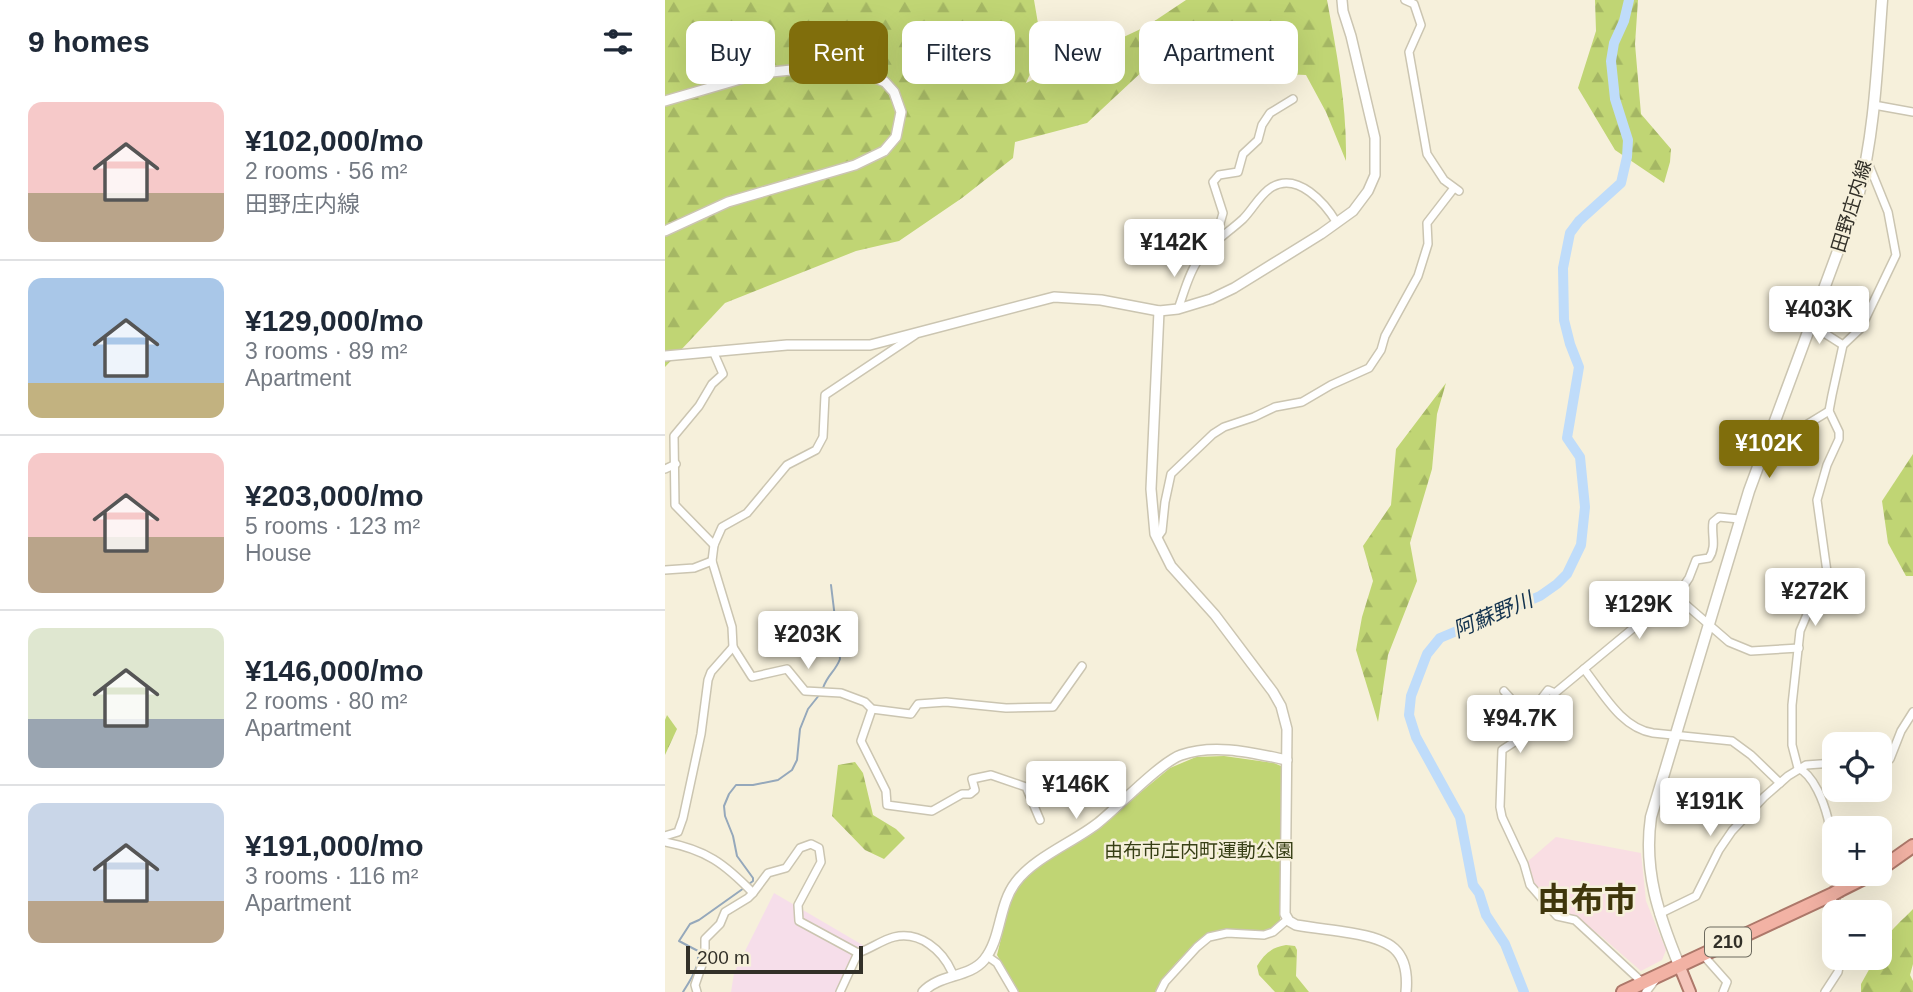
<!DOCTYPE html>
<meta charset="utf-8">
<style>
:root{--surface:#fff;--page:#f2f2f3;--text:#1f2937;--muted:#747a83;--line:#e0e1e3;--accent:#806e0c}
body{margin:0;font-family:Helvetica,"Noto Sans JP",sans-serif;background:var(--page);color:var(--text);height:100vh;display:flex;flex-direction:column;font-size:26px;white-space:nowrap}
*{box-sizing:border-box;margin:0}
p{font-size:23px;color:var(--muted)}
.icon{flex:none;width:38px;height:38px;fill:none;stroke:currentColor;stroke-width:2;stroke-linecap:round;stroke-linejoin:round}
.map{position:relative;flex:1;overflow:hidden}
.side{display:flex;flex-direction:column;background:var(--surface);width:665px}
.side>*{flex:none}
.hud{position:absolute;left:21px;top:21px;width:665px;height:63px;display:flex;gap:14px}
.tools{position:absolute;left:1157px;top:732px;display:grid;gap:14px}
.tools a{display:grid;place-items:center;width:70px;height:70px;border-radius:14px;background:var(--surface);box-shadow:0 7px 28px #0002;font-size:35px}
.scale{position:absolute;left:21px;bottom:18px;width:177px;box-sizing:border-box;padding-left:7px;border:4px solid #323028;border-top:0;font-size:19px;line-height:24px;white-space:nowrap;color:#323028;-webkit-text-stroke:5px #f6f0db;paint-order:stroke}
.price{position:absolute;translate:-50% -60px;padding:0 16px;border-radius:7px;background:#fff;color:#222;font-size:23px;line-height:46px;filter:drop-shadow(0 2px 4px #0008)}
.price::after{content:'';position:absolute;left:50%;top:42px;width:21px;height:16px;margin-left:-10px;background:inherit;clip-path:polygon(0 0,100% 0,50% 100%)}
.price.current{background:var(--accent);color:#fff}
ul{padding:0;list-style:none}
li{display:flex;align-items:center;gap:21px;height:175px;padding:0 28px}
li+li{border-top:2px solid var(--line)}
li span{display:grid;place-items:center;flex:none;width:196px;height:140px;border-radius:14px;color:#555}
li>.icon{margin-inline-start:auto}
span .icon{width:84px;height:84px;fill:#fffc;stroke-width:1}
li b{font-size:30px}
h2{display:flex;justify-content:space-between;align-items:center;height:84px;padding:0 28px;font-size:30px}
.pill{padding:0 24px;border-radius:14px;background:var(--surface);box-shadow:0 7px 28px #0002;font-size:24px;line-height:63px}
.pill.current{background:var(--accent);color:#fff}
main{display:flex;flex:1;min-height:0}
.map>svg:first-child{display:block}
</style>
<main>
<section class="side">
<h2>9 homes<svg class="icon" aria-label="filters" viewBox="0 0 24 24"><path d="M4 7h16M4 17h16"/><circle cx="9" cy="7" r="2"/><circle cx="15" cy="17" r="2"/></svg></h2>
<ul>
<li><span style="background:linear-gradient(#f6c9c9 65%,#b9a48a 0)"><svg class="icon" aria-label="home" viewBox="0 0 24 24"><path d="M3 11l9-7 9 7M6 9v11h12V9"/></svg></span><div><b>¥102,000/mo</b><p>2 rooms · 56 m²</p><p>田野庄内線</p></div></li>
<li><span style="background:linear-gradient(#a9c7e8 75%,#c2b280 0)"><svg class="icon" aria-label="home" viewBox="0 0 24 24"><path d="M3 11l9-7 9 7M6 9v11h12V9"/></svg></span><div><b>¥129,000/mo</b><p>3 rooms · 89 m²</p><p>Apartment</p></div></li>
<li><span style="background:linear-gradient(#f6c9c9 60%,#b9a48a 0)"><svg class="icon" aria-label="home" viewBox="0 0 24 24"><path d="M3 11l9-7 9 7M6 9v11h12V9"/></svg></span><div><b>¥203,000/mo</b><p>5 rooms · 123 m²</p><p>House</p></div></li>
<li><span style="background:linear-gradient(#dfe7d0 65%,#9aa5b1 0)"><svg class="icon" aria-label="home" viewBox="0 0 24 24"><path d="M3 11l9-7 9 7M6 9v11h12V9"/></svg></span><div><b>¥146,000/mo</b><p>2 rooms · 80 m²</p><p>Apartment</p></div></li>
<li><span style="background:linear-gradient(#c9d6e8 70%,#b9a48a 0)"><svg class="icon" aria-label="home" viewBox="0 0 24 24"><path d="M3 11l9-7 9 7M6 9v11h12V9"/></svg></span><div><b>¥191,000/mo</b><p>3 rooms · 116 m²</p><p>Apartment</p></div></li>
</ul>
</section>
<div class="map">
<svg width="1248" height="992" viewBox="0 0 1248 992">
<defs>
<pattern id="forest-firs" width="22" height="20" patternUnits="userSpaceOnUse" patternTransform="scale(1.75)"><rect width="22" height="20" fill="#c0d574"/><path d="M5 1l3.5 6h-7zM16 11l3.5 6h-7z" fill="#a5b764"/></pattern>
</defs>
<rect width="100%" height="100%" fill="#f6f0db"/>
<polygon fill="#f9dee3" points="891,837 976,853 981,901 1001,950 997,960 976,971 937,937 907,915 890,914 865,881 861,863"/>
<polygon fill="#f6deea" points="109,893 201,947 176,992 66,992 69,973"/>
<path fill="#c0d574" d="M 559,756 L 609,763 L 616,766 L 618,770 L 615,922 C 598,939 578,927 557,930 C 536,933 499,973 490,992 L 354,992 L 332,955 L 347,894 L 365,871 L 430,830 L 505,768 L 531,757 Z"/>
<g fill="url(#forest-firs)">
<path d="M 0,0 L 369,0 L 377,47 L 361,83 L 482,26 L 521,0 L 662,0 C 672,54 682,106 681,161 L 661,112 L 641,75 L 481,68 L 422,123 L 350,142 L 348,158 L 297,198 L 234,241 L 191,251 L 60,303 L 0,367 Z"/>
<polygon points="930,0 973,0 970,44 976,114 1006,149 1005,162 999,183 950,150 913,88 931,31"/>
<polygon points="781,383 772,414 767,469 745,543 752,581 723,655 713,722 691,650 697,617 708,581 698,546 726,505 731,449"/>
<polygon points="1248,454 1248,576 1241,576 1223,543 1217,501"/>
<polygon points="2,715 12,729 0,755 0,720"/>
<polygon points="190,762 198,773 208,815 231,829 240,838 219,859 200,850 167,816 173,765"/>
<path d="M 1248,909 L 1248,964 L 1245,975 L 1248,981 L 1248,992 L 1196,992 L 1196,984 L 1211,957 L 1214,957 C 1214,938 1236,922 1248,909 Z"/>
<path d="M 621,945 L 630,946 L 632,950 L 631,976 L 644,992 L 610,992 L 594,975 L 592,966 C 599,954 607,947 621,945 Z"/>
</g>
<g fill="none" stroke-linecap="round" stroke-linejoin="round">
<g stroke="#95a8bb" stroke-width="2">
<path d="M 158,688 C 163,674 170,672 175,659 L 166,585"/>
<polyline points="84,884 88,881 88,878 72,856 68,836 60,816 59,806 64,794 71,785 88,785 113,780 127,770 132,760 135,729 143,709 155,694"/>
<path d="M 18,992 C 26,979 35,967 33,951 L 14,941 L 25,924 L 34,920 L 79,888"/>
</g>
<polyline stroke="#bfdcfa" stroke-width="10" points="859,992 840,944 821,915 814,893 808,885 795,817 751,737 744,715 746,696 762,654 775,638 875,596 892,584 902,574 916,545 920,507 915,457 902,438 914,367 905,344 899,320 898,268 905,233 914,221 956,183 962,157 963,140 950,99 946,61 949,43 959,21 964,0"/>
<defs>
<g id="minor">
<polyline points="740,0 749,4 756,25 744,52 762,154 779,180 794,191"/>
<polyline points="1209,105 1248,112"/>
<polyline points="550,241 558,213 548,182 554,175 573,172 578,154 593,140 597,125 605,113 628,99"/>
<path d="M 513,309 C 519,293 524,272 534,259 C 546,243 564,232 578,219 C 588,209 595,194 607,187 C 633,172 660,203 672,223"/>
<polyline points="1145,324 1178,345"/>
<polyline points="250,335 160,395 158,437 151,450 122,465 82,513 57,527 49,545 47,561 67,627 68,647 87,677 122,669 140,691 176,693 200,702 207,709 246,714 253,704 281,702 341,708 388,707 417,666"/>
<polyline points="48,351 58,374 47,384 34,406 9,436 10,505 49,545"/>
<polyline points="1096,456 1106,459 1128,448 1141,425 1164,411"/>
<polyline points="0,469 11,464"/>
<polyline points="492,538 497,531 500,502 506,474 548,434 559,427 589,417 610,407 637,402 666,385 704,368 716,350 720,336 753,276 763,244 762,223 789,188"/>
<polyline points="0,570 29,568 47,561"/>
<polyline points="1012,597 1064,642 1086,651 1134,648"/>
<path d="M 919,669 C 938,693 956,728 988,733 L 1067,741 L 1086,755 L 1115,783"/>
<polyline points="839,691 862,717"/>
<polyline points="207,709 196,741 221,791 222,805 267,811 297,794 305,794 310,790 307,779 326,775 361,787 375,820"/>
<polyline points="1214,761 1225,759 1236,731 1248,712"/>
<polyline points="0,836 13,832 18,818 36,734 43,680 46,672 68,647"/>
<path d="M 0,842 C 41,850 59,863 88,893 L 103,873 L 121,868 L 135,848 L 146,844 L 154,848 L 156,862 L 133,905 L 134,921 L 193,953 C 205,949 217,940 229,937 C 255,931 277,950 287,972"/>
<path d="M 1169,846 C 1164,837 1165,829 1163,819 C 1159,803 1149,775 1133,768 L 1127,745 L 1127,705 L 1135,631 L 1146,605 L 1163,579 L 1152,500 L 1162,465 L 1174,439 L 1174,432 L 1164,411 L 1167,395 L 1178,345 L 1196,328 L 1231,255 L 1223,212 L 1204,165 L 1201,165"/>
<polyline points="1170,912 1173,873"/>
<polyline points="994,914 1031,896 1054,850 1067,831 1099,797 1123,776 1141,765 1169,763"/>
<polyline points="1038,955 1062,982 1058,992"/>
<polyline points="322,956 332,963 349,992"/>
<path d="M 977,982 L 910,920 L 892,916 L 865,885 L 859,864 L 837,817 L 835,807 L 837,750 L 854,739 L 860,720 L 883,690 L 890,693 L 978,620 L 1005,606 L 1024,578 L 1031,560 L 1044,558 C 1052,546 1046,535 1048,522 L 1054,517 L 1074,519"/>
<polyline points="32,992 30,985 40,956 40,939 55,924 60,912 83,898 88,893"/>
<polyline points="175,992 193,953"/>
<polyline points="495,992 500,982 532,947 544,937 562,933 599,935 608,932 623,919"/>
<polyline points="981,992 991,979"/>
<polyline points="1160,992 1173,972 1176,957"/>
</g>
<g id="tertiary">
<polyline points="0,101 96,73 136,69 171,70 197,72 220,82 229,92 236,112 231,137 219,151 190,165 63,202 0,231"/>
<path d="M 494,311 L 486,489 L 490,534 L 506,566 L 550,615 L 608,692 L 616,706 L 622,729 L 620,914 L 624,921 L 631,925 C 649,928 667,930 686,933 C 724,939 745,949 741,992"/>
<polyline points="0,356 122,345 205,345 389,297 436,300 494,311 513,309 546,299 569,288 656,234 688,211 703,191 710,175 710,138 686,36 678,11 677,0"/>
<path d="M 258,992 C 274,974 304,978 319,960 C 337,938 333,905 351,882 C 370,857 409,842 433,823 C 453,807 496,762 516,755 C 550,743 588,753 622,760"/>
</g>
<path id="secondary" d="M 1014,965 C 994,916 978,871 986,817 L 1084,491 L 1193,197 C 1210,132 1212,66 1217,0"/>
<polyline id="primary" points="1014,965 1025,992"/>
<g id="trunk">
<polyline points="1214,870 1248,846"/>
<polyline points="1175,890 1209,873"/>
<polyline points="958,992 1168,894"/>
</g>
</defs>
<use href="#minor" stroke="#cbc5b1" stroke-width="10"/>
<use href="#tertiary" stroke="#cbc5b1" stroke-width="12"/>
<use href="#secondary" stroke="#cbc5b1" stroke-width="13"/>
<use href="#primary" stroke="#ad786a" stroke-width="14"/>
<use href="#trunk" stroke="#ad786a" stroke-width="16"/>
<use href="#minor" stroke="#fff" stroke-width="7"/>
<use href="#tertiary" stroke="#fff" stroke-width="9"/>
<use href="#secondary" stroke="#fff" stroke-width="10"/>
<use href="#primary" stroke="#f5c5bb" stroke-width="10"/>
<use href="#trunk" stroke="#f2b2a4" stroke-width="12"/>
<defs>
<polyline id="trunk-bridge" points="1168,894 1175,890"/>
</defs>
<use href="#trunk-bridge" stroke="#ad786a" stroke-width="16" stroke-linecap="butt"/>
<use href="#trunk-bridge" stroke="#f2b2a4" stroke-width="12"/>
</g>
<g text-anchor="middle" stroke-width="5" stroke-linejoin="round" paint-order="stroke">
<rect fill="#f6f0db" stroke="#6d6a5e" stroke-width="2" x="1040" y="927.5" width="46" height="29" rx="5"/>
<g font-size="18" font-weight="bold" fill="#323028">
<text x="1063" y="948">210</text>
</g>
<g font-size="19" fill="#323028" stroke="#f6f0db">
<text transform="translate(1186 206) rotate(-73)" y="7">田野庄内線</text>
</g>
<g font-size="19" fill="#373f15" stroke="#f6f0db">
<text x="534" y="857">由布市庄内町運動公園</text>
</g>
<g font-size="21" font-style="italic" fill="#12324e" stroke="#f6f0db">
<text transform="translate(828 615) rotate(-23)" y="7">阿蘇野川</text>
</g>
<g font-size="33" font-weight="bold" fill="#3f360b" stroke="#f6f0db">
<text x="922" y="911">由布市</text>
</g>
</g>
</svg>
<div class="tools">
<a><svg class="icon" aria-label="locate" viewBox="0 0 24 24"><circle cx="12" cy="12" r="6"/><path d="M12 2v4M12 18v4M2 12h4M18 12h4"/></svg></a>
<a>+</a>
<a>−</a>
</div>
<div class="scale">200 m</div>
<b class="price" style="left:509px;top:279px">¥142K</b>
<b class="price" style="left:1154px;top:346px">¥403K</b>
<b class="price current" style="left:1104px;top:480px">¥102K</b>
<b class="price" style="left:1150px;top:628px">¥272K</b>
<b class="price" style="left:974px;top:641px">¥129K</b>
<b class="price" style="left:143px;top:671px">¥203K</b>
<b class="price" style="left:855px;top:755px">¥94.7K</b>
<b class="price" style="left:411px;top:821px">¥146K</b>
<b class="price" style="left:1045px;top:838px">¥191K</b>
<div class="hud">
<a class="pill">Buy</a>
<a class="pill current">Rent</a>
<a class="pill">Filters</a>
<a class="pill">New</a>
<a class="pill">Apartment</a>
</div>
</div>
</main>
